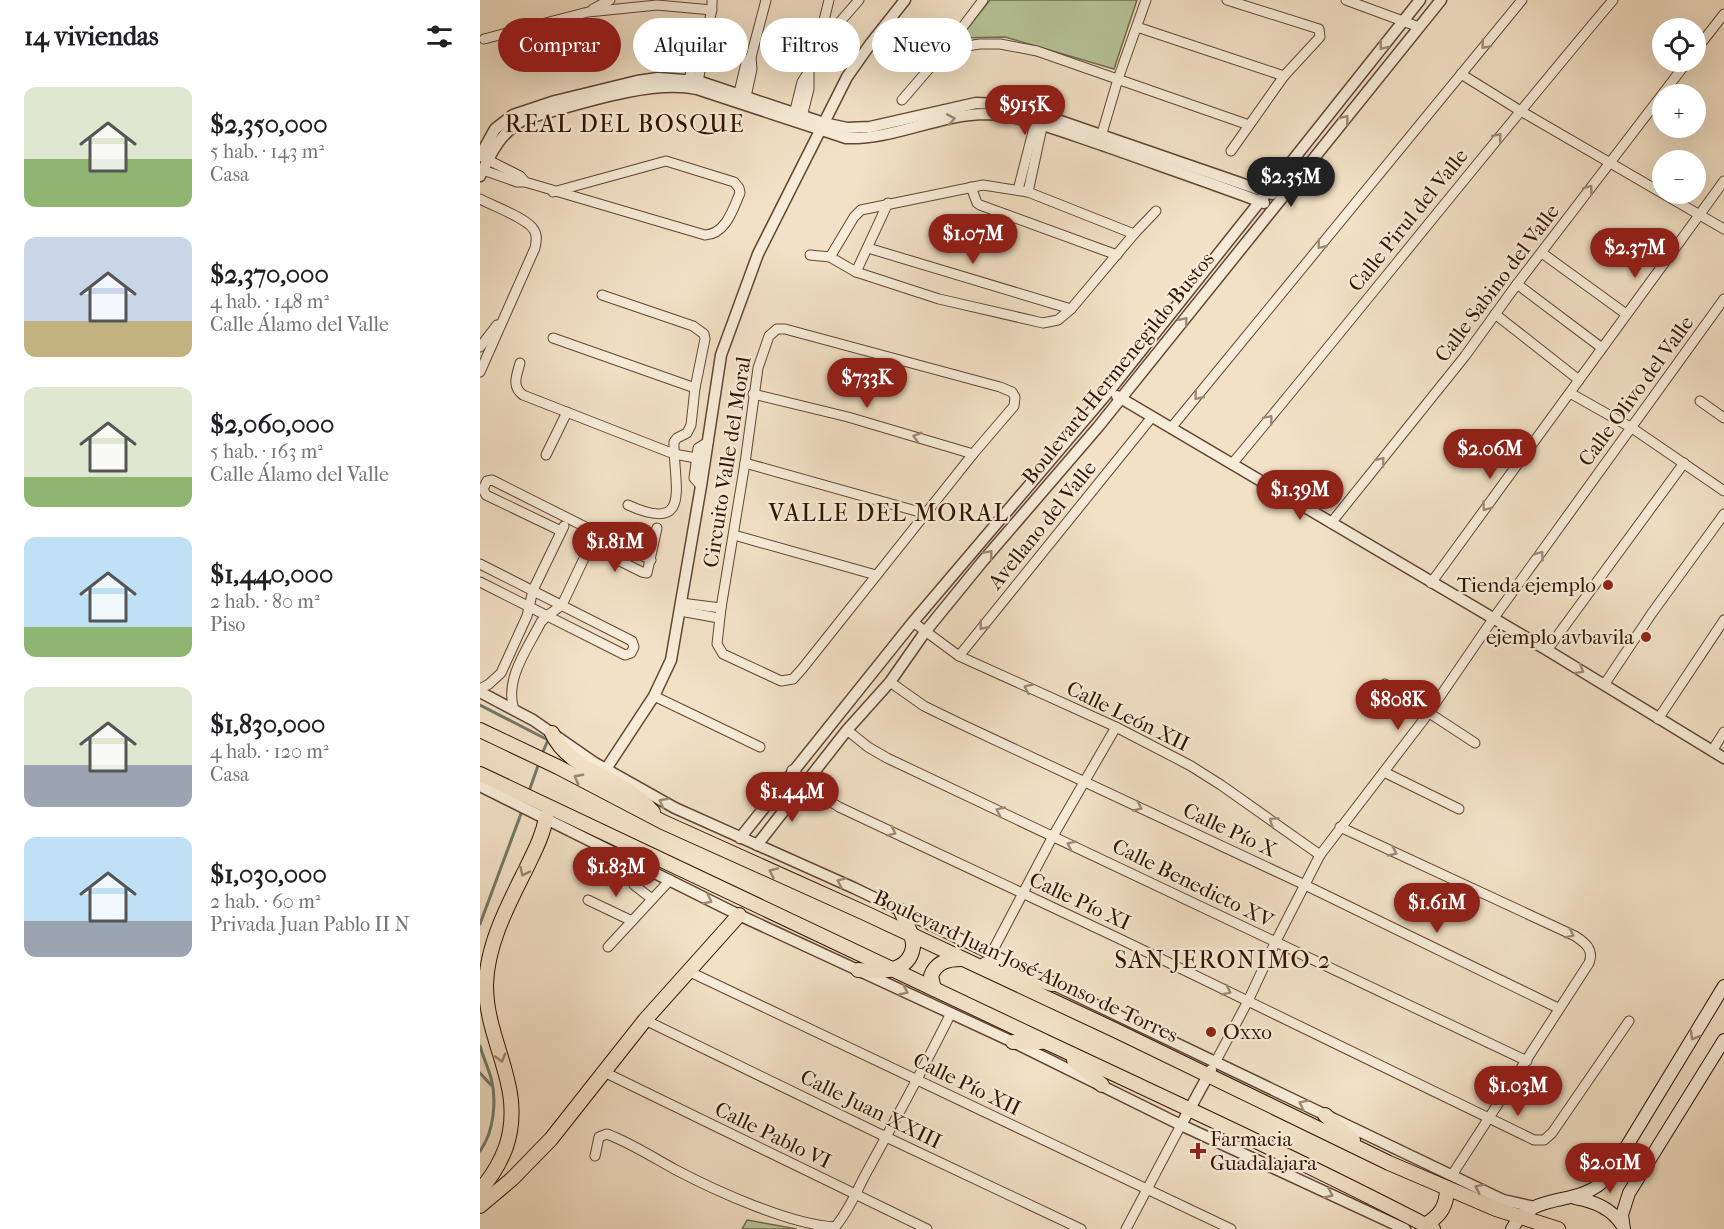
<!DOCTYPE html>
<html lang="es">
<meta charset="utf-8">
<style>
:root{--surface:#fff;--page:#f6f6f6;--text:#202124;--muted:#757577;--accent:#8f2418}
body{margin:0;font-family:"IM FELL French Canon",serif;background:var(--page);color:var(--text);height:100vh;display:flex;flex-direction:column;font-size:22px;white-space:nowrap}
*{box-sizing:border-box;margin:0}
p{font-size:20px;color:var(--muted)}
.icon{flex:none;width:33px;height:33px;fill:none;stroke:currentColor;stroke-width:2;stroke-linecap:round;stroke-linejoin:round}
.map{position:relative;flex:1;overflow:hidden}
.sheet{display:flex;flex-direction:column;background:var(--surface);width:480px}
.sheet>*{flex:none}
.hud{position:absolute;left:18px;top:18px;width:570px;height:54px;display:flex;gap:12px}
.buttons{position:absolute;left:1172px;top:18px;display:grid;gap:12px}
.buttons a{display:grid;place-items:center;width:54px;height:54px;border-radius:50%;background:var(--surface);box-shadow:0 6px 24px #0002;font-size:30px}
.price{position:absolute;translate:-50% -51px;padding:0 14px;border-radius:21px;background:var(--accent);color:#fff;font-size:20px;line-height:39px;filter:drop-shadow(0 2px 3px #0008)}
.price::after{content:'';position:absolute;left:50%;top:36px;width:18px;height:14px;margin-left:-9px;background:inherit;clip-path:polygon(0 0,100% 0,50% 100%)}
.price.on{background:#222;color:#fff}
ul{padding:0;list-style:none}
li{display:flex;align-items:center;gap:18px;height:150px;padding:0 24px}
li span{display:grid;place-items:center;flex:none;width:168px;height:120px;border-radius:12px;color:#555}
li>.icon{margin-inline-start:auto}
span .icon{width:72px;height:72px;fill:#fffc;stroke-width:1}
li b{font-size:26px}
h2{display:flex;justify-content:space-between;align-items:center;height:72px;padding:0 24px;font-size:26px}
.pill{padding:0 21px;border-radius:27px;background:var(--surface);box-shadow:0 6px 24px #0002;font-size:21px;line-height:54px}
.pill.on{background:var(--accent);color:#fff}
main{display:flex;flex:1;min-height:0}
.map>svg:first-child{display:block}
</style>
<main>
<section class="sheet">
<h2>14 viviendas<svg class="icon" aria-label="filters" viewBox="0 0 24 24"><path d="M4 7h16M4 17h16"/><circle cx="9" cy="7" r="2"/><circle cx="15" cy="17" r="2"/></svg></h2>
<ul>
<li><span style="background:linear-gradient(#dfe7d0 60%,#8fb573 0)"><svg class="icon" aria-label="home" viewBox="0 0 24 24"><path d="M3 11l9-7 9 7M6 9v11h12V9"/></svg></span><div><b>$2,350,000</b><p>5 hab. · 143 m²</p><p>Casa</p></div></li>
<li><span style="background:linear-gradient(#c9d6e8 70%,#c2b280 0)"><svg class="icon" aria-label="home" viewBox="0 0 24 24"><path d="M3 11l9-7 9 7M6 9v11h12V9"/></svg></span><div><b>$2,370,000</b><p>4 hab. · 148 m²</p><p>Calle Álamo del Valle</p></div></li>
<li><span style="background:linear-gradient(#dfe7d0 75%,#8fb573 0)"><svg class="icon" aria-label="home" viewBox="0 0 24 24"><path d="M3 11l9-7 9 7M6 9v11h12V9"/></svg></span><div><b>$2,060,000</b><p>5 hab. · 163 m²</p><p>Calle Álamo del Valle</p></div></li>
<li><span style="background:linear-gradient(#bfe0f5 75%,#8fb573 0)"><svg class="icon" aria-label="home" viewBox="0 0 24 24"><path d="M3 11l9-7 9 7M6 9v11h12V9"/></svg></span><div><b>$1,440,000</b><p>2 hab. · 80 m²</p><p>Piso</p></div></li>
<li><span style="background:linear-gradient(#dfe7d0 65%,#9aa5b1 0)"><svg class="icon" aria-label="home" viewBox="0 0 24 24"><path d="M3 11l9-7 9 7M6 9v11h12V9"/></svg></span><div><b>$1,830,000</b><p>4 hab. · 120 m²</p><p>Casa</p></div></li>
<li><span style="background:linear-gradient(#bfe0f5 70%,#9aa5b1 0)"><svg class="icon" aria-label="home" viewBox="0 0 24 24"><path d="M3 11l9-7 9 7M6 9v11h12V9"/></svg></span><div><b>$1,030,000</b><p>2 hab. · 60 m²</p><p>Privada Juan Pablo II N</p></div></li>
</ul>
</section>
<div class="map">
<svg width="1244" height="1229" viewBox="0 0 1244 1229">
<rect width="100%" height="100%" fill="#f2e1c5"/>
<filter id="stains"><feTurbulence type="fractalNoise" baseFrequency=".00333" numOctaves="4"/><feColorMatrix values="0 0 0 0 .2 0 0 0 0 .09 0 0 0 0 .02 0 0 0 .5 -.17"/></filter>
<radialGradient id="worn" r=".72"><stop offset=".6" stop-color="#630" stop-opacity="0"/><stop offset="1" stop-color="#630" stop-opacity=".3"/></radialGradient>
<g fill="#b6c498" stroke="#746c4e" stroke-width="1.5">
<polygon points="510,0 657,0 634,69 525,37 480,38"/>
<polygon points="267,1220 317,1229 262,1229"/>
</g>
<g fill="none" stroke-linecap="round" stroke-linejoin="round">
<g stroke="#717a6b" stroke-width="3">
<polyline points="0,705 68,740 62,754"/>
<polyline points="48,794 59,763"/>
<polyline points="0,924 42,811"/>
<path d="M 0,1046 C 3,1057 8,1067 11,1078 C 17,1100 14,1132 0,1151"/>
<polyline points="0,1073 11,1085"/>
</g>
<defs>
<g id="minor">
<polyline points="747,0 839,29 840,37 804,76 751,151"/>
<polyline points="866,0 939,27"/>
<polyline points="113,9 130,0"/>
<polyline points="657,27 804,76"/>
<polyline points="4,39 108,12 177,5 232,10"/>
<polyline points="339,46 379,0"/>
<polyline points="466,49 500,44 520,44 557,51 769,125"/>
<polyline points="1215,51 1244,14"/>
<polyline points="981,74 1039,110 1244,229"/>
<path d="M 208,86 C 210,75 213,60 218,49 C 225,34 233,17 232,0"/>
<polyline points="217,87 224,50 222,42"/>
<polyline points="422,100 466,49 503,0"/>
<polyline points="257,101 266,63 271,57 286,0"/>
<polyline points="265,101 272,69 271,57"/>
<polyline points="313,118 322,82 329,71 337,49 349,0"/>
<polyline points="321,121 329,89 329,71"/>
<polyline points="620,140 638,79 666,0"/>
<polyline points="4,158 40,176 45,182"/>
<path d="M 0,169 L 37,182 L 45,182 L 225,235 C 246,234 253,209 260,193 L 259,188 L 254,182 L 186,161 L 73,192"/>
<polygon points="503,185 548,192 654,234 591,309 578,320 563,323 459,299 376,272 350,257 374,217 381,210"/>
<polyline points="491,187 497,203 500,205 637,255"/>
<polyline points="538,190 557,116"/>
<polyline points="548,192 564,118"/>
<path d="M 0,199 C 13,206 47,218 54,230 C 58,236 56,242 55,248 L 0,372"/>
<polyline points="654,234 676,211"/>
<polyline points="388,248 591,309"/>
<polyline points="1062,253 1146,314"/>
<polyline points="330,255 350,257"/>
<polyline points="376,272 408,203"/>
<polyline points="1037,284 1122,348"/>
<path d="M 122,295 L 213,326 L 224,334 L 225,339 L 215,388 L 211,425 L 207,433 L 197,438 L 194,442 C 193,483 214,535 148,505"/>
<polyline points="1015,314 1099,380"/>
<polygon points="297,329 305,329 520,387 532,392 535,397 534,406 493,454 322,669 313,679 301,681 243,654 237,644 241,608 265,463 278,368 289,336"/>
<polyline points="73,338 215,388"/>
<polyline points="0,347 17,325"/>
<path d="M 40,363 C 37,375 31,386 43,395 L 194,454 L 216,458"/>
<polyline points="1090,393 1152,428 1244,491"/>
<polyline points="273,394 368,417 493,454"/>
<polyline points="1220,401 1244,418"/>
<polyline points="691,428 1042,0"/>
<polyline points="66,455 87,412"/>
<polyline points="265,463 447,514"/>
<path d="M 752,464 C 880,310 1004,153 1133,0"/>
<polyline points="221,486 214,478 218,448 228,442"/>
<polyline points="851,523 985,356 1037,284 1207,62"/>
<polyline points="81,531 6,495 3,489 7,481 12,480 171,560"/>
<polyline points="254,535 396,575"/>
<polyline points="110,546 162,572 167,573 177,528"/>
<polyline points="0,564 152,641 154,647 151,653 145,655 0,582"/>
<polyline points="951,583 1244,181"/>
<polyline points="201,603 241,608"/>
<polyline points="200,611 239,618"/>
<polyline points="433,622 479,656 636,727 711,766 741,785 840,855"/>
<polyline points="1067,650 1204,463"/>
<polyline points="479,656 672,417"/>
<polyline points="410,682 444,706 481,724 825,885 1078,1008"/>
<polyline points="905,684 995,743"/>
<polyline points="1124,685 1172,613 1244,514"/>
<polyline points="0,689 9,684 21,673 47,616 53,590 84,526"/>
<polyline points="174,696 280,747"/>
<path d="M 34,710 C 24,679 48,648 61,622 L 67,616 L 82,605 L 116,533"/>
<polyline points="1178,719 1244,620"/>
<polyline points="367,730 388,747 407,758 1047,1061"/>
<polyline points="1232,751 1244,732"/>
<polyline points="312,770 339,794 359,807 640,939 1054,1140 1064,1140 1072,1133 1149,1021"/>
<polyline points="904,772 979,809"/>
<path d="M 860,827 L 1095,936 C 1106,943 1114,950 1109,963 L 972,1175"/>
<polyline points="162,866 155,879 154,885 172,899"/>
<polyline points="108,900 152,921"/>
<polyline points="128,947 190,880"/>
<polyline points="511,954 573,836 636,727"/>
<polyline points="208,971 751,1229"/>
<polyline points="165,1020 406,1137 601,1229"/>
<polyline points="736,1061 768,1001 795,943 840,855 948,714 1013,619 1244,299"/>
<polyline points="124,1072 447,1229"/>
<path d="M 115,1156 L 119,1137 L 127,1134 C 151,1143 174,1158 196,1170 C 236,1191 311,1225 355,1227 C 370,1210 378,1187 389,1168 C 417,1117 445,1066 471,1013"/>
<polyline points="646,1229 701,1125"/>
</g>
<g id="tertiary">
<polyline points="0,156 15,129 33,115 75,101 157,81 178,78 218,81 344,123 367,128 390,127 496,103 519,104 557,113 792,194"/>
<path d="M 0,176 C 12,151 20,133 45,119 C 93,106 169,79 217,89 L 366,138 C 413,140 459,114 506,114 C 544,115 588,134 625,146 C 678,165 731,183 784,203"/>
<polyline points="637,396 1067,650 1244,758"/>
<polyline points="0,692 53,720 115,763 195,808 374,888 546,971"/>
<polyline points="126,769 174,696 191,660 221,486 241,355 278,254 367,77 391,43 425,0"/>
<polyline points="0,786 259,915 533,1042 701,1125 925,1229"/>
<polyline points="260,838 433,622 630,390 940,0"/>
<polyline points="277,845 367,730 410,682 445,632 502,562 618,427 961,0"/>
<polyline points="566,981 1023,1200 1054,1207"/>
<polyline points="701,1125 731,1070"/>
</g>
<g id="secondary">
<path d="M 1095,1198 C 1113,1201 1132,1209 1142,1225"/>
<path d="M 1032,1229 C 1055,1188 1097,1210 1128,1177 L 1244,986"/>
<polyline points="1144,1229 1142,1215 1149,1193 1244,1040"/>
</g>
<g id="primary">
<polyline points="0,730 78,767 183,822 385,913 637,1031 909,1163 1016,1209 1078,1229"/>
<path d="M 72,733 C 85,763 123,774 149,791 C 158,797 166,804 173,812"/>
<path d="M 0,774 C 188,864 377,953 566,1042 C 696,1103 826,1163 953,1229"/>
<polyline points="506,964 572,984"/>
<path d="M 378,970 C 398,972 429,974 433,947 C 434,936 425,921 421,911"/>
<path d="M 454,989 L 451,976 C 456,962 468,959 481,959"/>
<polyline points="533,1042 561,1042"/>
<polyline points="594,1060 622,1085"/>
<polyline points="845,1115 873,1140"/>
<path d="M 0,1190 C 12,1177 20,1163 26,1147 C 46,1087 6,1044 6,985 C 7,944 28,905 46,869 C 54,852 63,836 66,817"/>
<polyline points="0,1206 32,1179 71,1139 165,1020 259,915"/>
<path d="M 945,1225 C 960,1216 967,1206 967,1188"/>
</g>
</defs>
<use href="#minor" stroke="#614634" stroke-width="11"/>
<use href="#tertiary" stroke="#614634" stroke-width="13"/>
<use href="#secondary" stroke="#311303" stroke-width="14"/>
<use href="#primary" stroke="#311303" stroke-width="16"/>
<use href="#minor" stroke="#f7ecd9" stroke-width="9"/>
<use href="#tertiary" stroke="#f7ecd9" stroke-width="10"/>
<use href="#secondary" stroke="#f7ecd9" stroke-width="12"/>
<use href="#primary" stroke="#f2e1c5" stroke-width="14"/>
</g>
<defs><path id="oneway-chevron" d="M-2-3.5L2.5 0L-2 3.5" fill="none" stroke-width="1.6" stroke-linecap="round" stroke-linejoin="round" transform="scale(1.5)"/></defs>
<g stroke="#9e8a79">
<use href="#oneway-chevron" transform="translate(1005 45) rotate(130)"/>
<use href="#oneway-chevron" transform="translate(903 46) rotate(128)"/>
<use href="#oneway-chevron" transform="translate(471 119) rotate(-10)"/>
<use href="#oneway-chevron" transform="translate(865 119) rotate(-51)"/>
<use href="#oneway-chevron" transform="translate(1018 137) rotate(-51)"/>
<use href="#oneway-chevron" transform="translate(1109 189) rotate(-54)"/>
<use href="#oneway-chevron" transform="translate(841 245) rotate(129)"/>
<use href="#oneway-chevron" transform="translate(704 321) rotate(-51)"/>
<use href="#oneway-chevron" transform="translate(718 396) rotate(129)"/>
<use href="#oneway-chevron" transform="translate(789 419) rotate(-50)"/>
<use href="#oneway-chevron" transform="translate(437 437) rotate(-164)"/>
<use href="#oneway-chevron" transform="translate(901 461) rotate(-51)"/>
<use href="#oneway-chevron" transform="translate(1006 507) rotate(126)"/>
<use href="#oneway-chevron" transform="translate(509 554) rotate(-50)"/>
<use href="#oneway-chevron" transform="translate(1060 555) rotate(-54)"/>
<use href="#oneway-chevron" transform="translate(503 626) rotate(129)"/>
<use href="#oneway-chevron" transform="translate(1100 670) rotate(31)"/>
<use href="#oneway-chevron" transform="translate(548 688) rotate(-155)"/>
<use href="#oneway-chevron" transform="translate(183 802) rotate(-152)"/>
<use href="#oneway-chevron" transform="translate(658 807) rotate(25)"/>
<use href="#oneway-chevron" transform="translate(520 811) rotate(-155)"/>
<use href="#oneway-chevron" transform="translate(793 821) rotate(-145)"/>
<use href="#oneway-chevron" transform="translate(412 832) rotate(26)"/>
<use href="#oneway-chevron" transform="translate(591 845) rotate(-154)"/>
<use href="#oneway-chevron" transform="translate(913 852) rotate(25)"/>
<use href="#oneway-chevron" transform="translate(361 882) rotate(-156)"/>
<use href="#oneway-chevron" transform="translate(228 900) rotate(27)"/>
<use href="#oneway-chevron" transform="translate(1090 934) rotate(26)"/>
<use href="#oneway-chevron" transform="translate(424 991) rotate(25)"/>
<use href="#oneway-chevron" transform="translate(747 991) rotate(26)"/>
<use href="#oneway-chevron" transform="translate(1214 1036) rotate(121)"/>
<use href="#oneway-chevron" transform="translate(823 1104) rotate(-154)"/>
<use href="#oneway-chevron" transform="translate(999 1188) rotate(-154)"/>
<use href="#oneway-chevron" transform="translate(849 1194) rotate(25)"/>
</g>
<g stroke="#9b846e">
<use href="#oneway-chevron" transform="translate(98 778) rotate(-152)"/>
<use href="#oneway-chevron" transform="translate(44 872) rotate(116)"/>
<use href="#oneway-chevron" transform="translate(293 872) rotate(-156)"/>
<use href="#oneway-chevron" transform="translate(21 1058) rotate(74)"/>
</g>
<g fill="#8f2418" stroke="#f7ecd9" stroke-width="2">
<circle cx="1128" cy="585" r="6"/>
<circle cx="1166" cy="637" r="6"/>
<circle cx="731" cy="1032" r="6"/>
<path d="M715 1142h6v6h6v6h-6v6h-6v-6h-6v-6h6z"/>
</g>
<g text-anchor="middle" stroke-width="4.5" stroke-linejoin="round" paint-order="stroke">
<g font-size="21" fill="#311303" stroke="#f7ecd9">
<text transform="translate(928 220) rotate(-51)" y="7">Calle Pirul del Valle</text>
<text transform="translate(1017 283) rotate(-53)" y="7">Calle Sabino del Valle</text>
<text transform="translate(638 368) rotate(-51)" y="7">Boulevard Hermenegildo Bustos</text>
<text transform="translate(1156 391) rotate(-54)" y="7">Calle Olivo del Valle</text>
<text transform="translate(247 462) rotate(-81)" y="7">Circuito Valle del Moral</text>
<text transform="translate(562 525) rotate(-51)" y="7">Avellano del Valle</text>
<text transform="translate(648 716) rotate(26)" y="7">Calle León XII</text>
<text transform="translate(750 830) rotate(25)" y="7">Calle Pío X</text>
<text transform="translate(713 883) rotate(26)" y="7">Calle Benedicto XV</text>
<text transform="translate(600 901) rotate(25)" y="7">Calle Pío XI</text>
<text transform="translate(546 966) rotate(25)" y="7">Boulevard Juan José Alonso de Torres</text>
<text transform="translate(487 1084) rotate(26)" y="7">Calle Pío XII</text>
<text transform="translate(391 1109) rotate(26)" y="7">Calle Juan XXIII</text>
<text transform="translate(293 1135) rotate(26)" y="7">Calle Pablo VI</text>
</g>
<g font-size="21" fill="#311303" stroke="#f7ecd9" text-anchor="end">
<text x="1116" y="592">Tienda ejemplo</text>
<text x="1154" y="644">ejemplo avbavila</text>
<text x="743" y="1039" text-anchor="start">Oxxo</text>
<text x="730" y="1146" text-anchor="start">Farmacia<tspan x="730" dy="24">Guadalajara</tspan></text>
</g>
<g font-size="24" letter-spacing="1.5" fill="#311303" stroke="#f7ecd9">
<text x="145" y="132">REAL DEL BOSQUE</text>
<text x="409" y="521">VALLE DEL MORAL</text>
<text x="743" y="968">SAN JERONIMO 2</text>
</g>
</g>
<rect width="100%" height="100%" filter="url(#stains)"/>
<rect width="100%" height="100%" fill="url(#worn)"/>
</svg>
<div class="buttons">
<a><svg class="icon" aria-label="locate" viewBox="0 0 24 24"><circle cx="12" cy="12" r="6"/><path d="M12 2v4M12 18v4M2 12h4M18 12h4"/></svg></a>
<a>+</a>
<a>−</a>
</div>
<b class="price" style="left:545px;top:136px">$915K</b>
<b class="price on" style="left:811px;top:208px">$2.35M</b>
<b class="price" style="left:493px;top:265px">$1.07M</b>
<b class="price" style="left:1155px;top:279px">$2.37M</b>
<b class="price" style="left:387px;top:409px">$733K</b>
<b class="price" style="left:1010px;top:480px">$2.06M</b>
<b class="price" style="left:820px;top:521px">$1.39M</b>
<b class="price" style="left:135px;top:573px">$1.81M</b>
<b class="price" style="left:918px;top:731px">$808K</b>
<b class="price" style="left:312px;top:823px">$1.44M</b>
<b class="price" style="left:136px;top:898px">$1.83M</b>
<b class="price" style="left:957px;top:934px">$1.61M</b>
<b class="price" style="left:1038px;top:1117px">$1.03M</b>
<b class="price" style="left:1130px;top:1194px">$2.01M</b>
<div class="hud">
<a class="pill on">Comprar</a>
<a class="pill">Alquilar</a>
<a class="pill">Filtros</a>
<a class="pill">Nuevo</a>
</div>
</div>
</main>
